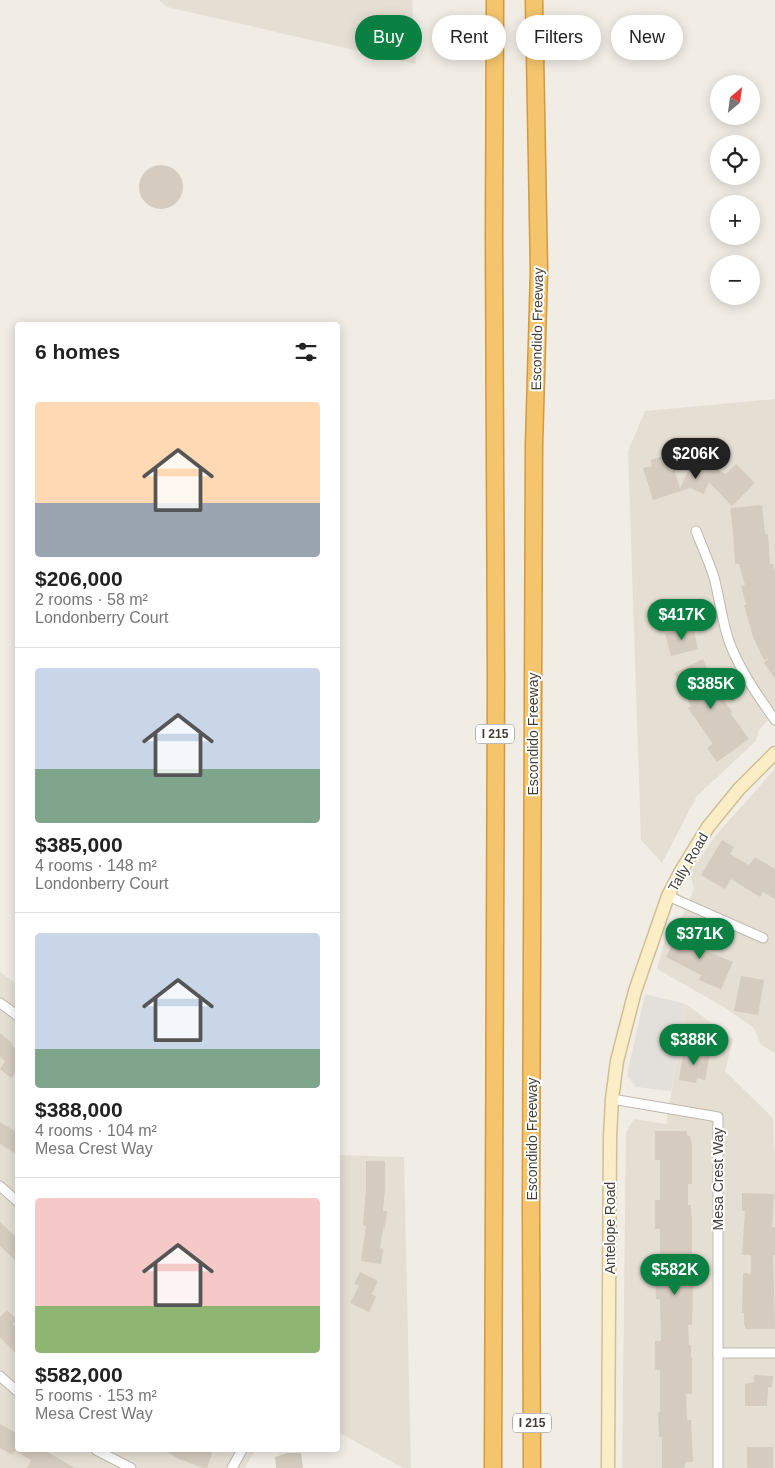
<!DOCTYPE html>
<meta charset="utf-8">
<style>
:root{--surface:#fff;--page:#f6f6f6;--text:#222;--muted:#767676;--line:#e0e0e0;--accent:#0b8043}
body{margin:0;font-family:Arial,sans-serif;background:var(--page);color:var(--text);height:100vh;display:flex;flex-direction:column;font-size:19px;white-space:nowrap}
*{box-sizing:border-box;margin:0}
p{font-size:16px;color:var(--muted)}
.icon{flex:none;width:28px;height:28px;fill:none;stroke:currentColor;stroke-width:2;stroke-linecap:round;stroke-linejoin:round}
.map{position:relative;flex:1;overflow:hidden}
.panel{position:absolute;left:15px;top:322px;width:325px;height:1130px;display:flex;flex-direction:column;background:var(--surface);border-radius:5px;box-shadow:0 2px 12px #0003}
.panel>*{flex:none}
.hud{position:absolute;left:355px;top:15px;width:345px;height:45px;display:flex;gap:10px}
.needle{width:32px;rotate:29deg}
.controls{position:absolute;left:710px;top:75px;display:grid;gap:10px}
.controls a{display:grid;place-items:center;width:50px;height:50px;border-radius:50%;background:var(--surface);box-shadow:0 2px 12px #0003;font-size:25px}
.price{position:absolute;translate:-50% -42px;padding:0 11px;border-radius:18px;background:var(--accent);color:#fff;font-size:16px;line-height:32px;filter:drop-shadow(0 1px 2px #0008)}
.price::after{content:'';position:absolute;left:50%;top:30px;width:15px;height:11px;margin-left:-8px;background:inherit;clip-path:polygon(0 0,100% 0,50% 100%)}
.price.active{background:#222;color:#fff}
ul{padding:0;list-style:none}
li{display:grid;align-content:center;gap:10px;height:265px;padding:0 20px}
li+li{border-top:1px solid var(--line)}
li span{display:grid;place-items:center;height:155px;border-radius:5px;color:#555}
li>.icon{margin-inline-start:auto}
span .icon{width:90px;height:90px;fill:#fffc;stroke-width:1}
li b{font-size:21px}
h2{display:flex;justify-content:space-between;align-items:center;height:60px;padding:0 20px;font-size:21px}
.tag{padding:0 18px;border-radius:22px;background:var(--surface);box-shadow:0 2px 12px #0003;font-size:18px;line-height:45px}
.tag.active{background:var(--accent);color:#fff}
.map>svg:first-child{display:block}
</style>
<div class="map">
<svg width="775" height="1468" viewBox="0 0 775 1468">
<rect width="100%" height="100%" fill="#f1ede5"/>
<g fill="#e5dfd3">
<polygon points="159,0 412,0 416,64 167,7"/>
<polygon points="775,399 775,712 759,730 756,741 697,796 662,863 641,840 628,451 645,411"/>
<polygon points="775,769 775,1053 761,1045 754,1028 724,1007 657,969 670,922 682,917 694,889 690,873 716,835"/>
<polygon points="0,972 18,985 18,1450 255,1450 245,1468 0,1468"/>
<polygon points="686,1004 733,1039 725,1071 773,1118 774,1151 775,1152 775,1468 622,1468 626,1132 634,1119 666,1124"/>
<polygon points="338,1155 404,1157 411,1468 403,1468 338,1432"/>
</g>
<polygon fill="#e3dfda" points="645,994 686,1004 671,1091 636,1087 627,1075"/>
<g fill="#d5cbbe">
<circle cx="161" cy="187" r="22"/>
<polygon points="663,456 665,461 671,459 680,489 693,459 726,474 736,464 755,483 732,506 709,482 704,494 690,488 653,500 643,468 652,466 650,460"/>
<polygon points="762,505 765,534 768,534 770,564 773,564 775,573 775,679 764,663 769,658 764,660 753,637 744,605 746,605 741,586 745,585 739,564 735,564 733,531 730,508"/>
<polygon points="693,627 698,649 671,656 665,634"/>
<polygon points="703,659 708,670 710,669 717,683 713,685 732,712 730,713 749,739 717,762 707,748 713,744 688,708 691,706 674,673"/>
<polygon points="722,840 734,847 730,854 749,865 755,857 775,869 775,899 763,892 760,897 731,879 725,889 701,875"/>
<polygon points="680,931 704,944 701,949 733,962 721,989 699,980 701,975 666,957"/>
<polygon points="741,976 764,980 758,1015 734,1011"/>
<polygon points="0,1033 13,1044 11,1045 18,1050 18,1069 11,1078 0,1069 5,1061 0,1057"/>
<polygon points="684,1049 710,1053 705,1080 697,1078 696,1083 679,1080"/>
<polygon points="0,1122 18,1133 18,1155 0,1144"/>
<polygon points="655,1131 687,1131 687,1135 690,1136 692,1147 692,1184 688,1184 688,1205 691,1205 691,1216 692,1216 692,1255 688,1256 688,1274 691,1274 691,1286 693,1286 692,1325 688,1325 689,1345 691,1345 691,1357 692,1357 692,1394 686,1394 687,1420 691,1420 693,1462 686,1462 684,1468 662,1468 662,1437 659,1437 658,1412 660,1412 660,1370 655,1370 655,1341 661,1341 660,1299 656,1299 655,1270 660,1270 660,1229 655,1229 655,1200 660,1200 660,1160 655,1160"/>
<polygon points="366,1161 385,1161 385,1189 383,1211 387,1211 385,1228 383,1228 380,1248 383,1249 381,1264 361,1261 366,1226 363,1225 366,1190"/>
<polygon points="742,1193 774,1194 772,1227 775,1227 775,1255 773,1255 775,1329 745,1329 745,1325 744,1325 744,1313 742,1313 743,1273 751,1274 751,1255 742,1255 745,1211 742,1211"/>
<polygon points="0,1222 18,1239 18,1263 0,1246"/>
<polygon points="360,1272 378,1281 372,1294 376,1297 369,1312 350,1303 359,1286 354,1284"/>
<polygon points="7,1310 17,1320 13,1324 18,1329 18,1356 0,1337 0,1317"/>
<polygon points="754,1375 773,1376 772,1387 768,1387 767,1406 745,1406 745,1384 754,1382"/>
<polygon points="0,1424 18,1434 18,1446 15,1450 44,1450 75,1468 27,1468 31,1460 15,1451 12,1455 0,1448"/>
<polygon points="747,1447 773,1447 773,1468 748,1468 747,1467"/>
<polygon points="163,1450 213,1450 207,1468 203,1468 179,1459"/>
<polygon points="287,1453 301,1453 303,1468 276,1468 275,1457"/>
</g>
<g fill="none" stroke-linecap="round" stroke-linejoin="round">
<defs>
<g id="street">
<path d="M 696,531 C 702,546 709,562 714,577 C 720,600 722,623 730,644 C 741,672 758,696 775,720"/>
<polyline points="668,896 763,938"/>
<polyline points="0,1003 18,1016"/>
<polyline points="612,1099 718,1117 718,1468"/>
<polyline points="0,1186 18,1202"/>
<polyline points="718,1353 775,1353"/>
<polyline points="0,1376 18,1392"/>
<polyline points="96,1450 131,1468"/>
<polyline points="232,1468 242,1450"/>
</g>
<polyline id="secondary" points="608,1468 610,1137 612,1099 617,1061 635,991 668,896 681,871 708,827 739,789 775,753"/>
<g id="highway">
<polyline points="493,1468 496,678 494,237 495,0"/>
<polyline points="532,1468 531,1205 534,445 539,271 534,0"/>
</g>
</defs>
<use href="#street" stroke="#bfb7ab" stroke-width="11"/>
<use href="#secondary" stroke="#cebf97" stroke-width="15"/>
<use href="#highway" stroke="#d29a3d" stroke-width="19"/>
<use href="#street" stroke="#fff" stroke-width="9"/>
<use href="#secondary" stroke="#fbedc5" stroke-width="12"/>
<use href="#highway" stroke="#f4c56d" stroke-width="16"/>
</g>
<g text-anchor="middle" stroke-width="4" stroke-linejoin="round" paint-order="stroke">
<g fill="#fff" stroke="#7b7772" stroke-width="1">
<rect x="476" y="724.5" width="38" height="19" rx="4"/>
<rect x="513" y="1413.5" width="38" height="19" rx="4"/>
</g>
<g font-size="12" font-weight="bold" fill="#433d35">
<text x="495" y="738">I 215</text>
<text x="532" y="1427">I 215</text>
</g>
<g font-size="14" fill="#433d35" stroke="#fff">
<text transform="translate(537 329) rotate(-89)" y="5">Escondido Freeway</text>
<text transform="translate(533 734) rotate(-90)" y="5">Escondido Freeway</text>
<text transform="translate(688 862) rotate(-60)" y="5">Tally Road</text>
<text transform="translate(532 1139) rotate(-90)" y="5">Escondido Freeway</text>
<text transform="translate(718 1179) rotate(-90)" y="5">Mesa Crest Way</text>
<text transform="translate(610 1228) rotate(-90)" y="5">Antelope Road</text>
</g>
</g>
</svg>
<div class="controls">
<a><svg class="needle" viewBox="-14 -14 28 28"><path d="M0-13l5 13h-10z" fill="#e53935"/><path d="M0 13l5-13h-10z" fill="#767676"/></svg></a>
<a><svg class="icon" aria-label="locate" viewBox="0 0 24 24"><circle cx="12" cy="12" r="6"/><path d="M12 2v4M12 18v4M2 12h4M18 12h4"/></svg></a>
<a>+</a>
<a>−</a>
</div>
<b class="price active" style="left:696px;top:480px">$206K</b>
<b class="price" style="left:682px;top:641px">$417K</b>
<b class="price" style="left:711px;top:710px">$385K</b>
<b class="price" style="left:700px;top:960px">$371K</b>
<b class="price" style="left:694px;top:1066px">$388K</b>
<b class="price" style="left:675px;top:1296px">$582K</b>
<div class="hud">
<a class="tag active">Buy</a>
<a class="tag">Rent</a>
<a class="tag">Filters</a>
<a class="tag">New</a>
</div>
<section class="panel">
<h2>6 homes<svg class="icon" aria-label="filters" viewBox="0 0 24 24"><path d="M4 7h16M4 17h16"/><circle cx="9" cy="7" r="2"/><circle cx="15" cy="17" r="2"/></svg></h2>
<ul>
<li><span style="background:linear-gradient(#ffd9b3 65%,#9aa5b1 0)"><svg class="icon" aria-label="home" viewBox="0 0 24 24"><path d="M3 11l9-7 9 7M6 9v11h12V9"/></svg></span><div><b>$206,000</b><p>2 rooms · 58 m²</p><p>Londonberry Court</p></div></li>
<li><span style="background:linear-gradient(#c9d6e8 65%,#7fa58c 0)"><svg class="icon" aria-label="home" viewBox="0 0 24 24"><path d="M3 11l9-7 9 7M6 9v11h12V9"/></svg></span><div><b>$385,000</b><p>4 rooms · 148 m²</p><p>Londonberry Court</p></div></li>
<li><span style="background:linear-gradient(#c9d6e8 75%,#7fa58c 0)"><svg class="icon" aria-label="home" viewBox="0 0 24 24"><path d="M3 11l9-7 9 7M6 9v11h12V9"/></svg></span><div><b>$388,000</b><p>4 rooms · 104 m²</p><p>Mesa Crest Way</p></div></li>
<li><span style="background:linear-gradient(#f6c9c9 70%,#8fb573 0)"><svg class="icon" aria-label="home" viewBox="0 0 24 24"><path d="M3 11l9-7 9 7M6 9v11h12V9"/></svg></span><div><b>$582,000</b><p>5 rooms · 153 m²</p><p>Mesa Crest Way</p></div></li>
</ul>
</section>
</div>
